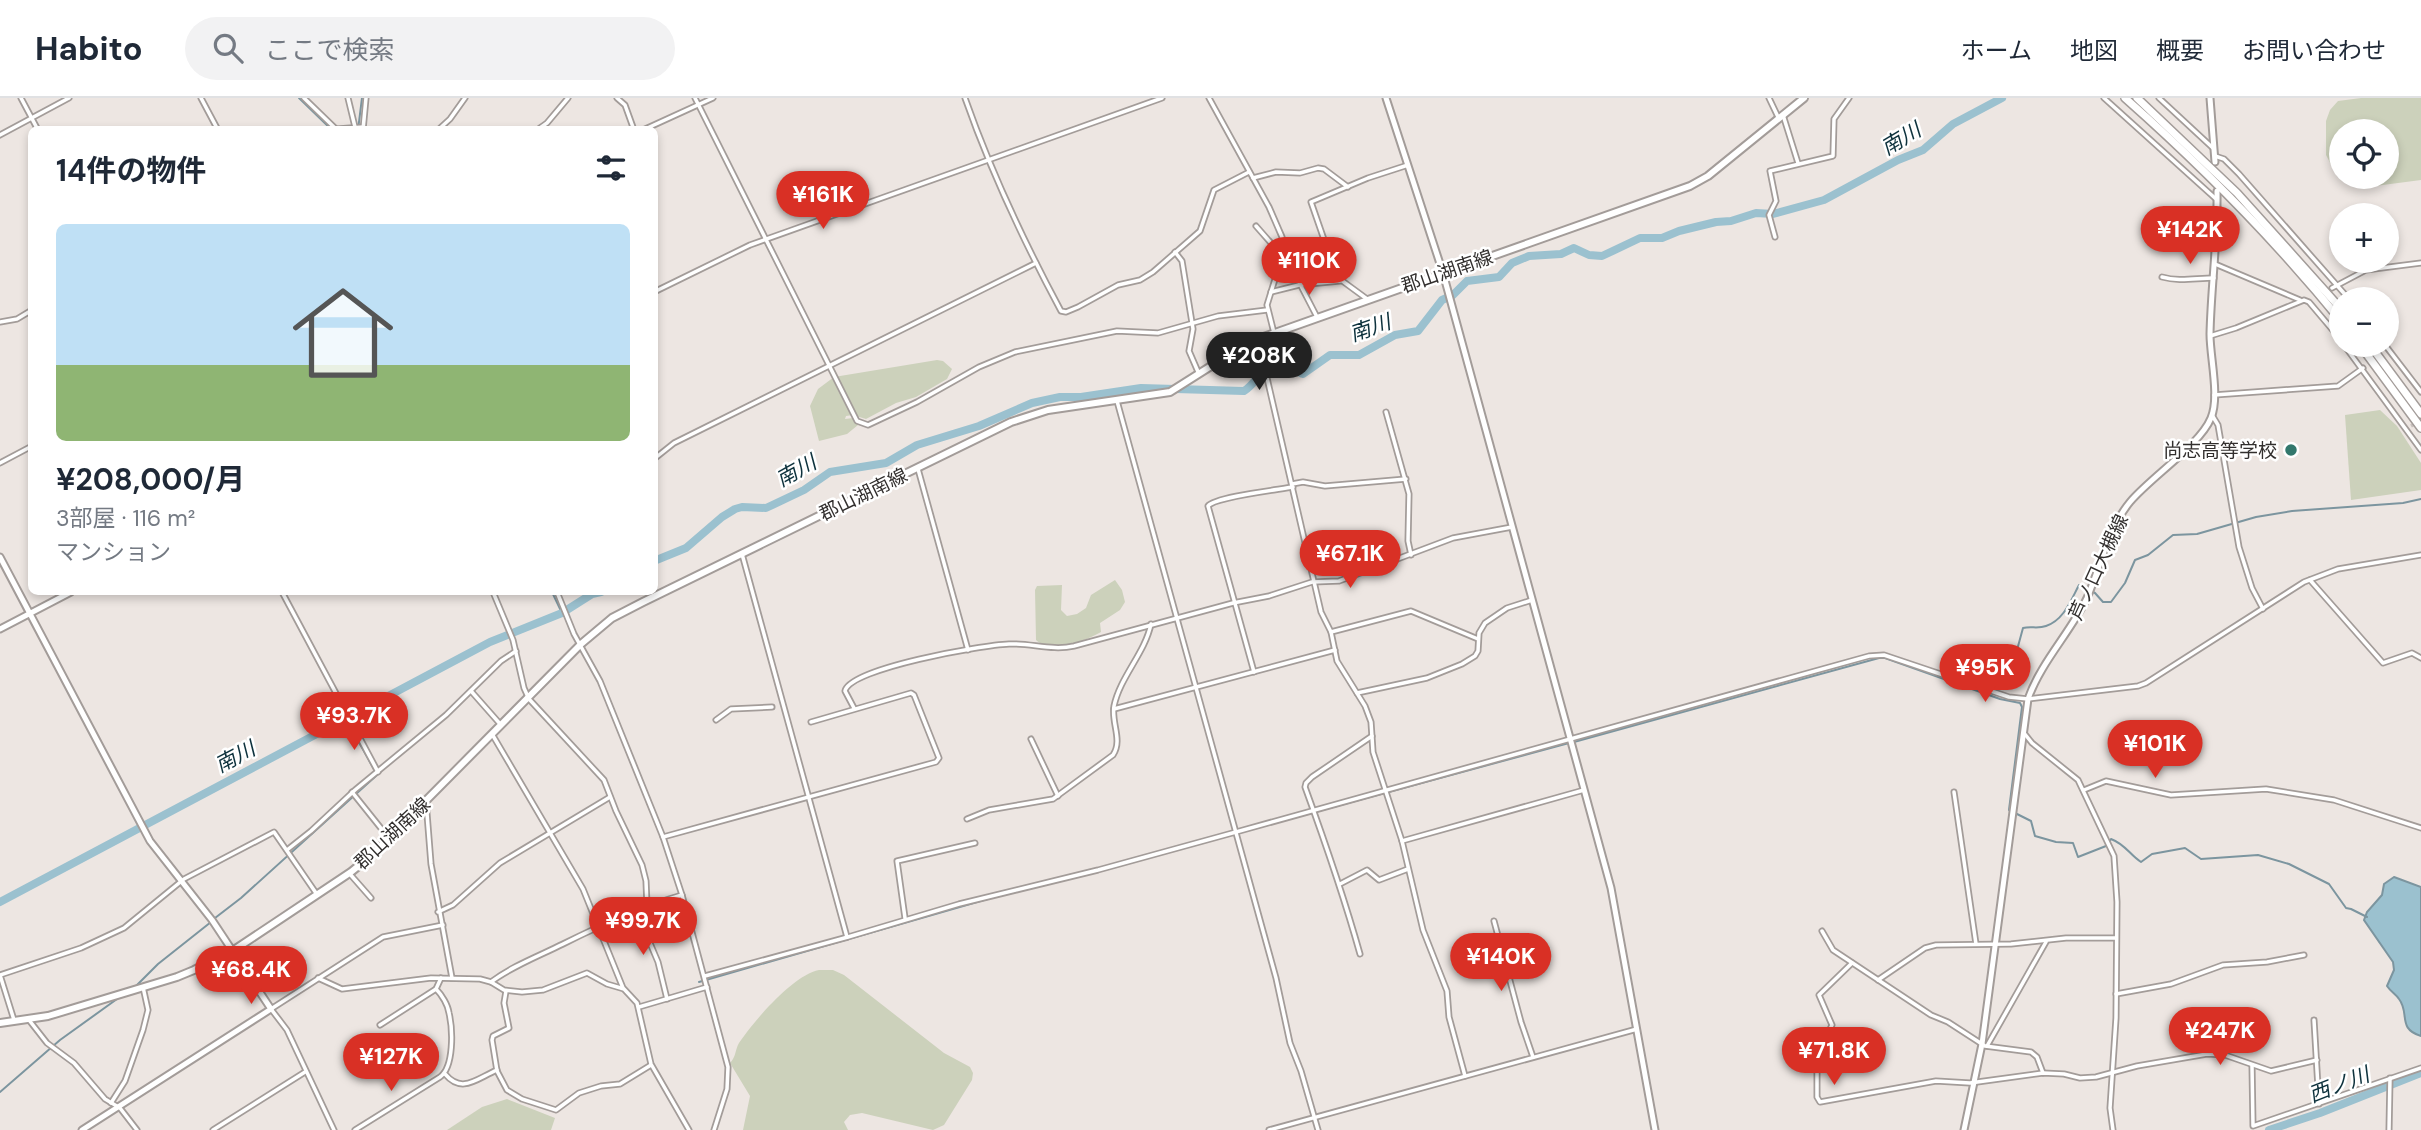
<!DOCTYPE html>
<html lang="ja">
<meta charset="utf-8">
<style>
:root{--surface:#fff;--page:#f2f2f3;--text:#1f2937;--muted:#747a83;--line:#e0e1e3;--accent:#d93025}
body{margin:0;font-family:"DM Sans","Noto Sans JP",sans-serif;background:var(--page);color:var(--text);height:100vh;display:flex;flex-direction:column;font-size:26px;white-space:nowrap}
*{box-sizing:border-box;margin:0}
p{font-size:23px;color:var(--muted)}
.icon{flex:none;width:38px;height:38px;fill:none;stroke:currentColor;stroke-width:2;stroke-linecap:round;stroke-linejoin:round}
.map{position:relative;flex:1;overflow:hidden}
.sheet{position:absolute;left:28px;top:28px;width:630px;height:469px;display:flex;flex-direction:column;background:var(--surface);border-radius:10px;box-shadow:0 4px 10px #0003}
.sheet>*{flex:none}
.controls{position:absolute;left:2329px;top:21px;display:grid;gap:14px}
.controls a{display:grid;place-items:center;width:70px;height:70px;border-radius:50%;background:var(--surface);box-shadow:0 4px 10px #0003;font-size:35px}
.price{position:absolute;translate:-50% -60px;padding:0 16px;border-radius:24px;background:var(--accent);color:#fff;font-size:23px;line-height:46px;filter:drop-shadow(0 2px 4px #0008)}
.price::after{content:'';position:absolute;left:50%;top:42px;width:21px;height:16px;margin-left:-10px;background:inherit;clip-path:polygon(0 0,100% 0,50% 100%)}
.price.current{background:#222;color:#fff}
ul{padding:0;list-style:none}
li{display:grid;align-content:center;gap:14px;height:371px;padding:0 28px}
li span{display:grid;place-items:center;height:217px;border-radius:10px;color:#555}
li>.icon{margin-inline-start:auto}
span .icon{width:126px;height:126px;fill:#fffc;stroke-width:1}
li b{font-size:30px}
h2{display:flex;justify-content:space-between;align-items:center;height:84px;padding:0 28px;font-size:30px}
header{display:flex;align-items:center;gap:42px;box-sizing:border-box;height:98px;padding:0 35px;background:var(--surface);border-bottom:2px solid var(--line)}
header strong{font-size:33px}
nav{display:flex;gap:38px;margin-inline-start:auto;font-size:24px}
.search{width:490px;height:63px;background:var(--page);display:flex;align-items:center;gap:18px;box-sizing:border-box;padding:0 24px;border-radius:38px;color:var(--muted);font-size:26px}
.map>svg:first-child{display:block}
</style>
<header>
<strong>Habito</strong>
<div class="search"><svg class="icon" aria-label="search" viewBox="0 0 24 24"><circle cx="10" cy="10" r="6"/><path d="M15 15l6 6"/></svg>ここで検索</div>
<nav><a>ホーム</a><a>地図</a><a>概要</a><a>お問い合わせ</a></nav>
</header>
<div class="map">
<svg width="2421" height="1032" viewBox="0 0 2421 1032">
<rect width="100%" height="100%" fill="#ede6e2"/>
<g fill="#ccd1bb" fill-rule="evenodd">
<path d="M 2361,0 L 2421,0 L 2421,82 L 2360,90 L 2337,78 L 2326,57 L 2326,23 L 2330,12 L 2338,3 ZM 2387,33 L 2387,79 L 2342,79 L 2342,33 Z"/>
<polygon points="937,262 943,263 952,271 947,281 916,299 896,305 866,321 853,317 846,318 845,321 853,320 858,327 847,336 819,343 810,308 818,291 834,279"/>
<polygon points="2380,312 2397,328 2421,365 2421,392 2351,402 2345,317"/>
<path d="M 1115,482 L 1122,492 L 1125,504 L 1120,512 L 1100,525 L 1101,534 C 1086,543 1050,556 1036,542 L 1035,492 L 1037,488 L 1062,487 L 1061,512 L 1067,518 L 1077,516 L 1086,510 L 1091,497 Z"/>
<path d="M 819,872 L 833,872 L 844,877 L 944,955 L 970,969 L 973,975 L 972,982 L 944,1027 L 933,1032 L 862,1015 L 850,1017 L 844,1024 L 848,1032 L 743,1032 L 750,998 L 730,965 C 736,959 735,952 739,945 C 754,923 793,877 819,872 Z"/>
<polygon points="507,1001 555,1020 551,1032 447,1032 482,1009"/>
</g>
<path fill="#9bc1cf" stroke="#7c959f" stroke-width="2" d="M 2394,779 L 2421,789 L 2421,938 C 2397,931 2410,915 2399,901 C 2396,896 2391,894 2387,888 L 2394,872 L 2393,864 L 2364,822 L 2367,814 L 2382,797 L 2384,786 Z"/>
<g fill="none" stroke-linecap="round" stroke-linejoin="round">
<g stroke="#7c959f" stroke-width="2">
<polyline points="299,0 332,32"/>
<polyline points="358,32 362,0"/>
<polyline points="552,494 562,515"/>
<path d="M 1974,587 C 1972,547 1982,553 2017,552 L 2023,530 C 2031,528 2038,531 2046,528 C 2064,522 2071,502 2079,487 L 2095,495 L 2103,504 L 2111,504 L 2125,485 L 2135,462 L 2148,457 L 2173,437 L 2197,436 L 2256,419 L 2292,413 L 2403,405 L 2421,401"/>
<polyline points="346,621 375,673"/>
<polyline points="1574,644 1879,560 1885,560 2000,601 2020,605 2022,609 2009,712 2011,713"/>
<path d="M 2015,715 L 2031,723 L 2035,738 L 2056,744 L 2073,745 L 2078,759 L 2106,748 L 2111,741 C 2125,746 2130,757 2141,764 L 2152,756 L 2185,750 L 2201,761 L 2258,757 L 2289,766 L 2329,786 L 2346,810 L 2351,811 L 2367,819"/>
<polyline points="1068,781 1569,645"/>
<polyline points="215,820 241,800 377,677"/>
<polyline points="699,884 991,800"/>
<polyline points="136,888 158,866 211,824"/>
<polyline points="0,994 60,942 117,901"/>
</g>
<g stroke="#9bc1cf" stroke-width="8">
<path d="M 654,463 L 686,450 L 722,419 L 735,411 L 742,409 L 766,410 L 804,392 L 830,374 L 886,365 L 917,347 L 979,328 L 1032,305 L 1060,299 L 1081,299 L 1141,290 L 1244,293 C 1258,285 1261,265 1281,266 C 1288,267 1296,274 1303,276 L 1330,257 L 1359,257 L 1395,237 L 1418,233 L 1442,202 L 1453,197 L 1467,183 L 1499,179 L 1512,165 L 1529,158 L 1561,156 L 1574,150 L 1589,157 L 1602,158 L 1640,140 L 1662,140 L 1679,133 L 1716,124 L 1731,123 L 1756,115 L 1773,116 L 1824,102 L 1898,62 L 1923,52 L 1953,26 L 2002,0"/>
<polyline points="0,804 490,544 562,515 592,496 601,494"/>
<polyline points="2269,1032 2320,1015 2421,975"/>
</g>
<polyline stroke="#c8c1be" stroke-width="3.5" stroke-dasharray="3.5 2" stroke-linecap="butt" points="2411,328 2421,322"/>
<defs>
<g id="street">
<polyline points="21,0 38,32"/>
<polyline points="201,0 218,32"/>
<polyline points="304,0 337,32"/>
<polyline points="348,0 355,29"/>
<polyline points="617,0 625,7 634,32"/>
<polyline points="695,0 857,323 868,327 917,304 979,269 1015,254 1117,233 1158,235 1218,218 1267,212"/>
<path d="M 965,0 C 991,74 1024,144 1061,213 L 1066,214 L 1078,209 L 1118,187 L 1140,182 L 1153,174 L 1200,133 L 1214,92 L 1249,74"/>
<polyline points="1209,0 1269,109 1282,139 1280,165 1267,207 1274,235"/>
<polyline points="1769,0 1779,21"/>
<polyline points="2104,0 2216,101"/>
<polyline points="2159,0 2214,51"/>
<polyline points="1783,17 1798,65"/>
<polyline points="337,31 363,29"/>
<polyline points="363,32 366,0"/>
<polyline points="438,32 450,21 465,0"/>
<polyline points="537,32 547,25 568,0"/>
<polyline points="643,32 713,0"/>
<polyline points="0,37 69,0"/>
<polyline points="2215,58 2224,61 2239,76 2349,201"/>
<polyline points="1253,80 1276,74 1300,75 1318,70 1324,71 1348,89"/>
<polyline points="1256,128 1278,153 1285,157 1317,219"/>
<polyline points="1775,139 1769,117 1776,103 1770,73 1833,58 1834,21 1849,0"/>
<polyline points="1175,154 1182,163 1193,231 1189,253 1199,276"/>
<polyline points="2215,166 2300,202"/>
<path d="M 2162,179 C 2179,184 2196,180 2214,180"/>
<polyline points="2332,190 2366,172 2421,165"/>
<polyline points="654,194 750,147 1162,0"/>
<polyline points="1271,194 1299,187 1340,183"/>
<polyline points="1367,201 1337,179 1311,104 1368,80 1408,67"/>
<polyline points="0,224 17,221 32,212"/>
<polyline points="2210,238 2236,230 2304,202 2309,204 2342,243"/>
<polyline points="1258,241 1321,514 1331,534 1337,563 1365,608 1371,624 1373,654 1402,743 1423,832 1447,893 1449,919 1465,978"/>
<polyline points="2344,247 2421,352"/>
<polyline points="2385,247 2421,294"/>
<polyline points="2214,297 2338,288 2363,270"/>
<polyline points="1117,303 1276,880 1290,945 1301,973 1318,1032"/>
<polyline points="1386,314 1409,396 1408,443 1411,457"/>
<polyline points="2212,317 2218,327 2239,449 2252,490 2263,511"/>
<polyline points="654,361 674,345 1036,165"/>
<polyline points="0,365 32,348"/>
<polyline points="918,371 968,552"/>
<polyline points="1292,386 1303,384 1325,388 1406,381"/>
<polyline points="742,456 847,839"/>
<polyline points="2310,482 2383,565 2412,555 2421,560"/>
<polyline points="282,494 378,674"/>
<polyline points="493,494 513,542 524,590 529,601 604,682 616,713 642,767 646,783 647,808"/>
<polyline points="557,494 574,536 600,583 663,739 682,797 728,969 727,991 714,1032"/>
<polyline points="1331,534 1411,513 1478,541"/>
<path d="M 1254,574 L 1208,408 C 1215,399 1276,392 1293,389"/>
<polyline points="471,593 501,627"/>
<polyline points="1357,595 1427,580 1462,566 1475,558 1478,553 1479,535 1485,525 1507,510 1532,502"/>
<path d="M 854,610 L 845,593 C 850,570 983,547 1009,546 C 1031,545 1052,553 1074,548 L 1233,505 L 1269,498 L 1312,484 L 1339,483 L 1453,440 L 1512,429"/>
<polyline points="1114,611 1335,552"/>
<polyline points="716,622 731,611 772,609"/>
<polyline points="2024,635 2032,645 2078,682 2114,758 2117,804 2116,920 2110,1010 2113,1032"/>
<polyline points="492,636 583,791 623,890"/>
<polyline points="1031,641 1058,698"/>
<polyline points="2084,692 2106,683 2171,697 2266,691 2334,702 2421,730"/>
<polyline points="352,694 388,739"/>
<polyline points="1954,694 1976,846"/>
<polyline points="426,703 431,766 452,880"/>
<path d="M 967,721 L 989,712 L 1053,701 L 1113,657 C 1123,642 1111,625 1114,608 C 1120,579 1145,555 1151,526"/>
<polyline points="663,739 936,664 939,660 914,597 911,595 811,624"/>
<polyline points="1402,743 1584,692"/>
<polyline points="287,752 311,733 355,692 446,617 501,563 516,553"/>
<polyline points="349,775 371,800"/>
<polyline points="1340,786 1367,772 1379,782 1408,771"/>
<polyline points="636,812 658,864 667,901"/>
<polyline points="438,814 453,807 500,765 610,699"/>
<polyline points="905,820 897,763 975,745"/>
<polyline points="1494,823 1521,924 1533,959"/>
<polyline points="1822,833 1833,852 1931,917 1948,924 1985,948 2031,954 2037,959 2043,975"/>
<path d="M 1360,856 C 1344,799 1325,744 1305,689 L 1306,685 L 1312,679 L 1372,638"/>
<polyline points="1852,865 1819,897 1832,927 1829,933 1817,938 1817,999 1820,1004 1936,983 1970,985 2043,975 2064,976 2080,980 2096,979 2137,968 2207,956 2225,957 2271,973 2317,962"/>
<polyline points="705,878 848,839 959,806 1098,772 1236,734 1869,558 1884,557 2009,599 2028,601 2138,588 2146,585 2304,484 2338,471 2421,457"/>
<polyline points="318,880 342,891 431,880 480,881 491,884 504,892 522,894 543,892 587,875 607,886 624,891 637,905 651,966 689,1032"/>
<polyline points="1878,882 1925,850 1936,847 2011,846 2066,840 2116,840"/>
<path d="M 491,884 C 512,868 539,858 563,846 C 601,827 640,809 682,797"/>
<polyline points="506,893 504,905 509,930 493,938 492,942 497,973 507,992 522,1001 556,1012 579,995 601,988 620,986 651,967"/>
<polyline points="2116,896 2171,886 2223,867 2267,864 2304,857"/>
<polyline points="639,909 707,889"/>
<polyline points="14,922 0,877 81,850 124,830 184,781 274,734 316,795"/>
<polyline points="29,922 47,945 74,965 105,1001 120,1010 137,1032"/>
<polyline points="2314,922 2319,1006"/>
<polyline points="380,927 436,891 441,880"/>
<polyline points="1987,948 2046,844"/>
<polyline points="2252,968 2253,1028 2421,970"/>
<path d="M 445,976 C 462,996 476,981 497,972"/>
<polyline points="111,1005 125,983 143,932 148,912 143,889"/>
<polyline points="213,1032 305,974"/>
<polyline points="334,1032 287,932 271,911 383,839 443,827"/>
<path d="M 355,1032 L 440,979 C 454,969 453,932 449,915 C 448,907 442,897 436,891"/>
<polyline points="1269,1032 1637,931"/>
<polyline points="2389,1032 2390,980"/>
</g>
<g id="secondary">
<polyline points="1386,0 1443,175 1611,790 1655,1032"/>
<polyline points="2210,0 2215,64"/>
<polyline points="0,459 150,743 212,822 271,911 82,1032"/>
<polyline points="0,531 71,494"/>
<path d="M 1964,1032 L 1982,946 L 2028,601 C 2041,564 2070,535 2087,500 C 2101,468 2107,432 2130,404 C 2151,379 2200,347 2211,320 C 2220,298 2210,260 2210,236 C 2211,188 2218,141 2217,93"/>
</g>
<polyline id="primary" points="0,925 48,918 177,879 194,872 234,852 351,774 372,757 581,546 612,520 643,504 1011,324 1048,312 1170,294 1238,251 1258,241 1690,88 1708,78 1804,0"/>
<g id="highway">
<path d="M 2125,0 C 2203,69 2276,143 2342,224"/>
<polyline points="2137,0 2237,95 2342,212"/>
<polyline points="2360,247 2421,330"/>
<polyline points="2370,247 2421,316"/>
</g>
</defs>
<use href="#street" stroke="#a39c99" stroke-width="7"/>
<use href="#secondary" stroke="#a39c99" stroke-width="9"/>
<use href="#primary" stroke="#a39c99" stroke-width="10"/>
<use href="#highway" stroke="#a39c99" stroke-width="10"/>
<use href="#street" stroke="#fff" stroke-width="3.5"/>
<use href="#secondary" stroke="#fff" stroke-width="5"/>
<use href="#primary" stroke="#fff" stroke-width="6"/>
<use href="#highway" stroke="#fff" stroke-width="7"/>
</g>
<circle fill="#32776c" stroke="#fff" stroke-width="2.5" cx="2291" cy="352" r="7"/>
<g text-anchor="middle" stroke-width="5" stroke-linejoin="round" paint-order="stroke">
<g font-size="19" fill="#322f2e" stroke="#fff">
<text transform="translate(1447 173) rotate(-19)" y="7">郡山湖南線</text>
<text transform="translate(863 396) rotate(-26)" y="7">郡山湖南線</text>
<text transform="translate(2098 469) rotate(-65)" y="7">芦ノ口大槻線</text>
<text transform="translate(392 735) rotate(-43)" y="7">郡山湖南線</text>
</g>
<g font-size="19" fill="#322f2e" stroke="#fff" text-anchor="end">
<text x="2277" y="359">尚志高等学校</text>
</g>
<g font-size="21" font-style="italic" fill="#0e323d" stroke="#fff">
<text transform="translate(1901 41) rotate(-31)" y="7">南川</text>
<text transform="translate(1370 230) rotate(-19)" y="7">南川</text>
<text transform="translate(796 373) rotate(-29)" y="7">南川</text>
<text transform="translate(235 659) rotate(-28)" y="7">南川</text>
<text transform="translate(2339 987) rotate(-21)" y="7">西ノ川</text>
</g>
</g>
</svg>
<div class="controls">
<a><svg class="icon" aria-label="locate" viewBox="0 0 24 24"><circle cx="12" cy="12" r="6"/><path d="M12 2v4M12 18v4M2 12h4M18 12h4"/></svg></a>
<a>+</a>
<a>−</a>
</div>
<b class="price" style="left:823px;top:133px">¥161K</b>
<b class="price" style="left:2190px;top:168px">¥142K</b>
<b class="price" style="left:1309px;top:199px">¥110K</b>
<b class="price current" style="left:1259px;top:294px">¥208K</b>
<b class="price" style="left:1350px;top:492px">¥67.1K</b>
<b class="price" style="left:1985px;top:606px">¥95K</b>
<b class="price" style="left:354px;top:654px">¥93.7K</b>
<b class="price" style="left:2155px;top:682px">¥101K</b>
<b class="price" style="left:643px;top:859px">¥99.7K</b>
<b class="price" style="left:1501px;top:895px">¥140K</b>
<b class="price" style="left:251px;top:908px">¥68.4K</b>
<b class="price" style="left:2220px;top:969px">¥247K</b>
<b class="price" style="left:1834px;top:989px">¥71.8K</b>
<b class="price" style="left:391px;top:995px">¥127K</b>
<section class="sheet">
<h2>14件の物件<svg class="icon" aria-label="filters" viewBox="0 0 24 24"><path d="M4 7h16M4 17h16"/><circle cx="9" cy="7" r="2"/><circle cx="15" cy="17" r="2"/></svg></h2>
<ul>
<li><span style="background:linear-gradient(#bfe0f5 65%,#8fb573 0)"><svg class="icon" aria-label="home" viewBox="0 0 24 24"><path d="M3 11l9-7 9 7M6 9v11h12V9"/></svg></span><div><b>¥208,000/月</b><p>3部屋 · 116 m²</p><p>マンション</p></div></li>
</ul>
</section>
</div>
